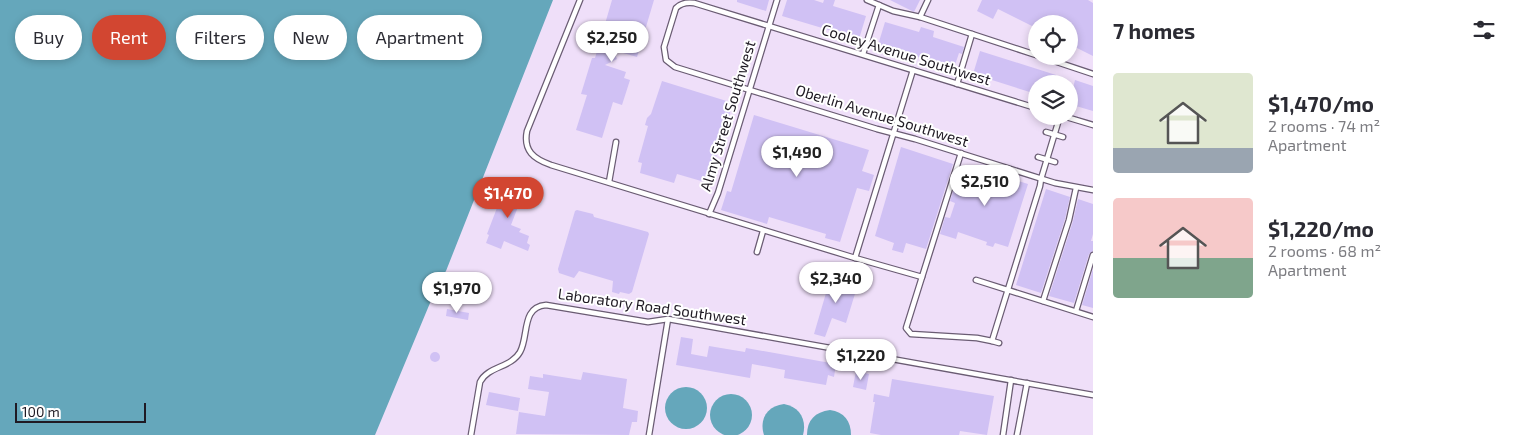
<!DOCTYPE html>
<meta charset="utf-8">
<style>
:root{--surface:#fff;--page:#f2f2f3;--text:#2b2b33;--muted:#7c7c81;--accent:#d24631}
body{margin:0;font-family:"Exo 2",sans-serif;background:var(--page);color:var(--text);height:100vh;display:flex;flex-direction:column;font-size:19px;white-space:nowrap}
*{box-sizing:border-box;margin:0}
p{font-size:16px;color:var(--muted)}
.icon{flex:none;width:28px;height:28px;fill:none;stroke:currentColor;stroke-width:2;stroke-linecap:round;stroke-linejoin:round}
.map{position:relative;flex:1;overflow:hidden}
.sheet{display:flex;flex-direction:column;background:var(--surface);width:425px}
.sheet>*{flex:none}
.hud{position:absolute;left:15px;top:15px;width:475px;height:45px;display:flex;gap:10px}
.buttons{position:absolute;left:1028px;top:15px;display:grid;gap:10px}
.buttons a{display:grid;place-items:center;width:50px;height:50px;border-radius:50%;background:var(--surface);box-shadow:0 2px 8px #0003;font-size:25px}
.scale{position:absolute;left:15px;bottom:12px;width:131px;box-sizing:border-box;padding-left:5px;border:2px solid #1f1a23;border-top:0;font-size:14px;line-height:18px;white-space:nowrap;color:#1f1a23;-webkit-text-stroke:4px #fff;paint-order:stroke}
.price{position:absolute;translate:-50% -42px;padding:0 11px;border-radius:18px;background:#fff;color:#222;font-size:16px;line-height:32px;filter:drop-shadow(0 1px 2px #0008)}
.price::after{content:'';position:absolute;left:50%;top:30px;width:15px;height:11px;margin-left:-8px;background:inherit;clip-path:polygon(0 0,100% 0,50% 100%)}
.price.selected{background:var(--accent);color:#fff}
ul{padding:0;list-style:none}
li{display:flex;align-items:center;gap:15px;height:125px;padding:0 20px}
li span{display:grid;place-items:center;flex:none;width:140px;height:100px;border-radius:5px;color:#555}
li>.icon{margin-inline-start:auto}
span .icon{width:60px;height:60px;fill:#fffc;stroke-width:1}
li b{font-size:21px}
h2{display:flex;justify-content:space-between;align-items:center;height:60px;padding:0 20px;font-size:21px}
.chip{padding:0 18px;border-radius:22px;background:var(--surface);box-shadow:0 2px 8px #0003;font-size:18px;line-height:45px}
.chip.selected{background:var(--accent);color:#fff}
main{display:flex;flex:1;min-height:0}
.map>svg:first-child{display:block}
</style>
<main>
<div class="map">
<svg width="1093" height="435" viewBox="0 0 1093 435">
<rect width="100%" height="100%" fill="#efdff9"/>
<g fill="#65a7bb">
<polygon points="0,0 553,0 446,271 440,279 375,435 0,435"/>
<circle cx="686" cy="408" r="21"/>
<circle cx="731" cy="415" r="21"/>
<path d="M 784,404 C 800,407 807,420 803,435 L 764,435 C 759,419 767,406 784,404 Z"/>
<path d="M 830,410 C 844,412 851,421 851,435 L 807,435 C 807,420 815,412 830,410 Z"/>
</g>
<g fill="#d0c1f4">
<polygon points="612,0 654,0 637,57 613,50 617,59 605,65 626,72 624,78 630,80 622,105 613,102 602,138 576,130 587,95 581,94 592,58 595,58"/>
<polygon points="737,0 769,0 766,11 737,2"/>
<polygon points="787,0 814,0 823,3 824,0 835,0 833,6 866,16 859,39 782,16"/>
<polygon points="890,0 920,0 914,12"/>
<polygon points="982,0 1088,0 1093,3 1093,56 1069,44 1069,24 1036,24 1036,28 998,9 993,19 977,11"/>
<polygon points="885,22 919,32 921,27 934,31 933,37 964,47 962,54 959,53 954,68 878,45"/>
<polygon points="980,51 1056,75 1054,84 1036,84 1036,94 973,74"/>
<polygon points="1075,80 1093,86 1093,111 1069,104"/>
<polygon points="662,81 733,103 708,183 677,174 674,183 640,173 642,163 638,162 648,126 645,125 647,118 651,114"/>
<polygon points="754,115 869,150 862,171 874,175 869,191 857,188 840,242 825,238 826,234 769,217 767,224 721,210 727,191 731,192"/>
<polygon points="901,147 953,164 926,249 906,243 903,253 892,250 894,243 875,236"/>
<polygon points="961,166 971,170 972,167 1028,184 1008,247 995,243 993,247 986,245 987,242 958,232 956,239 940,234 945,217 950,218 955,203 950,201"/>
<polygon points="508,179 526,186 511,225 521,229 519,232 529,236 527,243 530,245 528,251 504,241 501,249 486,243 489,235 487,234"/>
<polygon points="1046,189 1070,197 1065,219 1041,293 1016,285"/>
<polygon points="1078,199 1093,204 1093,234 1091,241 1093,241 1093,251 1089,254 1074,303 1049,296 1073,221"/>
<polygon points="577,210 593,214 594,217 648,232 649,234 632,292 629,294 620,292 619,294 612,292 613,281 579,271 574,278 559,273 558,269 575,211"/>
<polygon points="1093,269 1093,308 1082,305"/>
<polygon points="831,276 858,284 846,323 832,318 825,337 814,334"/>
<polygon points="447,309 469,313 468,320 446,316"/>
<polygon points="681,337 693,339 691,354 707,357 709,346 745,352 746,348 836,364 834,377 828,375 826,385 784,378 785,370 752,364 750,378 676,365"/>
<circle cx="435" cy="357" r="5"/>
<polygon points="856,371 869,374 866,390 853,387"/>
<polygon points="583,372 627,379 623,408 638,411 637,422 632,422 629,435 516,434 519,412 545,416 549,392 528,389 530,376 543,378 543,374 581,380"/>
<polygon points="892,379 994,396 987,435 960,431 959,435 881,435 870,433 875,402 873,402 874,394 889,397"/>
<polygon points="489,392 520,398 518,411 486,405"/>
</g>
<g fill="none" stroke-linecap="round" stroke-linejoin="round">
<defs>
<g id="service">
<path d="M 580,0 L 527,131 C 523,151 534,159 551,165 L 855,258 L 913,70"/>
<polyline points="867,0 893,11 920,17 1036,55"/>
<polyline points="920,17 928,0"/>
<polyline points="863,54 879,5"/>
<polyline points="1039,56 1093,74"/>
<polyline points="957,84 972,34"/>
<path d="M 1036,108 L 694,3 C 687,2 681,3 676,8 L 664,47 L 666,60 L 675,67 L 877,129 L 915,139 L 1055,183 L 1093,190"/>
<polyline points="1063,116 1093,125"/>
<polyline points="1046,132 1063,137"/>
<polyline points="1038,157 1055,162"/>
<polyline points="609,182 616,142"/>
<polyline points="709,214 718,193 777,0"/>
<polyline points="757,252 763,231"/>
<polyline points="855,258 922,277 961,153"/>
<polyline points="922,277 906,328 911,334 977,338 992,341"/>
<polyline points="976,280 1093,317"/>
<polyline points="1043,301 1069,220 1076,188"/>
<polyline points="1076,311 1093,255"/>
<polyline points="999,343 992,341 1040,186 1041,179 1060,116"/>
<path d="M 471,435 L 480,382 C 488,366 511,368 520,352 C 529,336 521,307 546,305 L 648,322 L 668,319 L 1093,395"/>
<polyline points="649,435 668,319"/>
<polyline points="1003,435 1011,380"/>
<polyline points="1017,435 1027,383"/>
</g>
</defs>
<use href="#service" stroke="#6a5c73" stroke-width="7"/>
<use href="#service" stroke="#fff" stroke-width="4.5"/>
</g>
<g text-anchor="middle" stroke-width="4" stroke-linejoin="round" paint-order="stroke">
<g font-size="15" fill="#1f1a23" stroke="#fff">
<text transform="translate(906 55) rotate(17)" y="5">Cooley Avenue Southwest</text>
<text transform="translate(728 116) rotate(-73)" y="5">Almy Street Southwest</text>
<text transform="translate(882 116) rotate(17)" y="5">Oberlin Avenue Southwest</text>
<text transform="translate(652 307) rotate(8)" y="5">Laboratory Road Southwest</text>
</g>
</g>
</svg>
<div class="buttons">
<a><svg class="icon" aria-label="locate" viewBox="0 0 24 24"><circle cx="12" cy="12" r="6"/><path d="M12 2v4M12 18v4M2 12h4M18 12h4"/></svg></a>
<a><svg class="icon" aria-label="layers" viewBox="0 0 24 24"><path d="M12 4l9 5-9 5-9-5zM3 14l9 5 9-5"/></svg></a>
</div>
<div class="scale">100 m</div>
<b class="price" style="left:612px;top:63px">$2,250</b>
<b class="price" style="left:797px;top:178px">$1,490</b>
<b class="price" style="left:985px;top:207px">$2,510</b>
<b class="price selected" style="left:508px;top:219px">$1,470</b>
<b class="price" style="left:836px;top:304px">$2,340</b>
<b class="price" style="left:457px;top:314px">$1,970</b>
<b class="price" style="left:861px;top:381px">$1,220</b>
<div class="hud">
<a class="chip">Buy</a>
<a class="chip selected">Rent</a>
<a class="chip">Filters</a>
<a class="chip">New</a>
<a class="chip">Apartment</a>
</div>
</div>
<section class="sheet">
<h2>7 homes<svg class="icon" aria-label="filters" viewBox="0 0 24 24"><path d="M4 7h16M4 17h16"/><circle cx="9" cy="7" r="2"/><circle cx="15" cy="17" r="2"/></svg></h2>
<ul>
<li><span style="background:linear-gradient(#dfe7d0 75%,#9aa5b1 0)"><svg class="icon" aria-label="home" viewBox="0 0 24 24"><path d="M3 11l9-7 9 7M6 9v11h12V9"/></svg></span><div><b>$1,470/mo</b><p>2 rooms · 74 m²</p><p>Apartment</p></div></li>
<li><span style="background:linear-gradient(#f6c9c9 60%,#7fa58c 0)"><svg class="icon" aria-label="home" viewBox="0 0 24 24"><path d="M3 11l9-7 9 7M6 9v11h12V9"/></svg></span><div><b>$1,220/mo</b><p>2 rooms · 68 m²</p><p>Apartment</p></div></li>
</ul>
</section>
</main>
